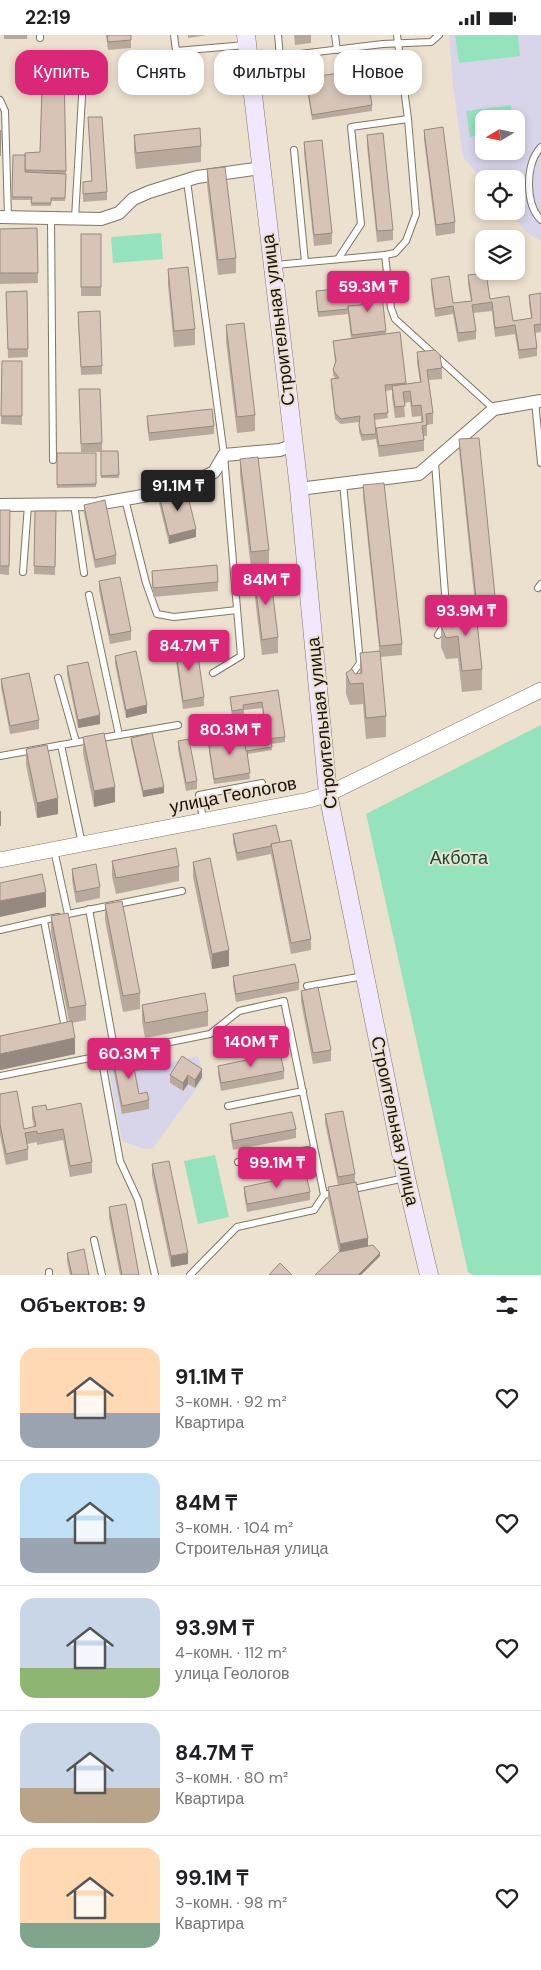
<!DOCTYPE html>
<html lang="ru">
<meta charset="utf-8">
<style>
:root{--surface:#fff;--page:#f2f2f2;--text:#202124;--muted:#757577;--line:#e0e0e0;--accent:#db2777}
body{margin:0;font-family:"DM Sans",sans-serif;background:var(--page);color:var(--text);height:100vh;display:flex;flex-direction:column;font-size:19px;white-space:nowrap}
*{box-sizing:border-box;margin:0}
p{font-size:16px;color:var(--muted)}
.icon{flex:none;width:28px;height:28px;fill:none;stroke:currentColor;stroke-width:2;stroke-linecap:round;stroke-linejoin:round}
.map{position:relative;height:1240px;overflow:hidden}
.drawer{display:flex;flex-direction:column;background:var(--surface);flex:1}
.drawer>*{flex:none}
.hud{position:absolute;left:15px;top:15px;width:511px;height:45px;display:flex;gap:10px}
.needle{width:32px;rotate:260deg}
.fabs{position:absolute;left:475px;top:75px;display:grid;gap:10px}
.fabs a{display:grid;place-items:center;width:50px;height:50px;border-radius:10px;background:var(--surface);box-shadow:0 2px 8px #0003;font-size:25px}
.price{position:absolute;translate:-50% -42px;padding:0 11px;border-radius:5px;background:var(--accent);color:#fff;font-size:16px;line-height:32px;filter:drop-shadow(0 1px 2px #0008)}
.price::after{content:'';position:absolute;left:50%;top:30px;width:15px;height:11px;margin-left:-8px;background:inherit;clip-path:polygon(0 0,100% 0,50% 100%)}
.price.on{background:#222;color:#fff}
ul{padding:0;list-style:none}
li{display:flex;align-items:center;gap:15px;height:125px;padding:0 20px}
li+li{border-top:1px solid var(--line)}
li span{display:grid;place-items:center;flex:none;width:140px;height:100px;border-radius:15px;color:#555}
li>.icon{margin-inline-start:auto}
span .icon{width:60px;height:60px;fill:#fffc;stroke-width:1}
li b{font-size:21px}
h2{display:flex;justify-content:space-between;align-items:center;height:60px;padding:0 20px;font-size:21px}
.tag{padding:0 18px;border-radius:15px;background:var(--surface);box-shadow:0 2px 8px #0003;font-size:18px;line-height:45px}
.tag.on{background:var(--accent);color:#fff}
.status{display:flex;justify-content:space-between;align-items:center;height:35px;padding:0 25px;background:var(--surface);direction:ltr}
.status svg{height:14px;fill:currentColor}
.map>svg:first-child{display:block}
</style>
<div class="status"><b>22:19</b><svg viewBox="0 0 49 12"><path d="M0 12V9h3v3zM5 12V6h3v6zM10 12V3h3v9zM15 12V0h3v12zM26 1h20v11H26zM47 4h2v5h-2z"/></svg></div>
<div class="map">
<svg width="541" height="1240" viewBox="0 0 541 1240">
<rect width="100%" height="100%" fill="#ece0ce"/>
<g fill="#d8d5eb" fill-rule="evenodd">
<path d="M 449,0 L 541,0 L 541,206 L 528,199 L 509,176 L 516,176 L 516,144 L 484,144 L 484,146 L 463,122 L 453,51 ZM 484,84 L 516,84 L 516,116 L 484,116 Z"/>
<polygon points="198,1021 204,1043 153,1113 144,1114 122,1106 108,1030 146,1022 148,1032"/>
</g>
<g fill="#94e3bc">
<polygon points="455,0 518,0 520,21 459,28"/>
<polygon points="511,70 513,84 484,84 484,99 470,102 466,76"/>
<polygon points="161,198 163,224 113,228 111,202"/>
<polygon points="541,690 541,1240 473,1240 468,1237 366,779"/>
<polygon points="215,1120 229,1182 198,1189 184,1126"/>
</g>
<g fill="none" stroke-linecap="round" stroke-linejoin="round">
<defs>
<g id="service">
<polyline points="174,0 176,16 246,10"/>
<polyline points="278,0 280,22"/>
<polyline points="335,0 337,15"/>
<polyline points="40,3 40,0"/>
<polyline points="250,25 383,9 431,7 439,0"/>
<polyline points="0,65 5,76 8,182"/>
<path d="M 541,112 C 525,129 525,169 541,185"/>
<polyline points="294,115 305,227"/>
<polyline points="187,146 224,420 241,621 213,638"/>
<polyline points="51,183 53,425"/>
<polyline points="75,183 83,44"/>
<polyline points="385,220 391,273 395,284 494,374"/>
<polyline points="338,224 361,189 351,92 408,84"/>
<polyline points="275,230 385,220 395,218 406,206 416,179 408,84 397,0"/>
<polyline points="535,366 541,428"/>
<polyline points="435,428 447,585 438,600"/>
<polyline points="343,448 360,628 352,639"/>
<polyline points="125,464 146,548 157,579 174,582 237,575"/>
<polyline points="74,469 84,538"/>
<polyline points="23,537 28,470"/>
<polyline points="538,553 541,549"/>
<polyline points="89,560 119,700"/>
<polyline points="58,643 76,707"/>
<polyline points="61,710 178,690"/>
<polyline points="0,721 61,710 82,809"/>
<polyline points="203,785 199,760 262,748"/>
<polyline points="54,815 68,879 182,856"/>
<polyline points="89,874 115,1018"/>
<polyline points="44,886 64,988"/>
<polyline points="0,895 58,882"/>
<polyline points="307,951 364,941"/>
<polyline points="101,1021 120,1126 138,1165 155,1240"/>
<polyline points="0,1041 210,999 239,976 284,966 324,1160"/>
<polyline points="228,1071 303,1056"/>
<polyline points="238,1127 314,1114"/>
<polyline points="349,1155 405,1143"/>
<polyline points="94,1205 102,1240"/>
<polyline points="49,1237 49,1240"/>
<polyline points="190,1240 237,1192 314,1175 324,1160 337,1157"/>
</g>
<g id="minor">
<polyline points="0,182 101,184 119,178 133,164 149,157 197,142 261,133"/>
<polyline points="299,454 419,439 494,374 541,366"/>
<polyline points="0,470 97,469 148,460 196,446 214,437 224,420 280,415 293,410"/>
</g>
<polyline id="tertiary" points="0,825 309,765 328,759 541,655"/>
<polyline id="secondary" points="246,0 299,454 328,759 406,1143 429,1240"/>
</defs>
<use href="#service" stroke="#817665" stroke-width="8"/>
<use href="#minor" stroke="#817665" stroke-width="14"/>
<use href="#tertiary" stroke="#817665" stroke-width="16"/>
<use href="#secondary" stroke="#817665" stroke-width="19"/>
<use href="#service" stroke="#fff" stroke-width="6"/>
<use href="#minor" stroke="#fff" stroke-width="12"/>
<use href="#tertiary" stroke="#fff" stroke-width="15"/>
<use href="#secondary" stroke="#f1e8fd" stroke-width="18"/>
</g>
<g fill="#b9a99d" fill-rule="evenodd">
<rect x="4" y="0" width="23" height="4"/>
<polygon points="106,0 131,0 131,13 108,15"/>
<polygon points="188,0 207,0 188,3"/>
<polygon points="294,0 311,0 311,8 295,10"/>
<polygon points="124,23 192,34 192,42 127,50 124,31"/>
<polygon points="21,34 64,35 66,136 65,166 51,166 51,171 31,171 32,165 12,165 13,120 25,120 40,117 42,59 21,58"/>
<polygon points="306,43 372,70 372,76 312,85 306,49"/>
<polygon points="88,82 107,157 107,165 83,167 83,147 92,146"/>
<polygon points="424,95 455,187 455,198 436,201 424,105"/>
<polygon points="134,100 201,111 201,127 136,134 134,116"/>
<polygon points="367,100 393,195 393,205 377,207 367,111"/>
<polygon points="304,107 332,198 332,209 314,211 304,118"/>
<polygon points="207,134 236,223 236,238 218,240 207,150"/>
<polygon points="37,193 38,248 0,249 0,194"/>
<rect x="81" y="199" width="20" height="62"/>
<polygon points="168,234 195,294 195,310 174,312 168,250"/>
<polygon points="468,240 513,286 531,283 529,268 529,260 541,258 541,297 535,298 537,313 537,321 519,324 515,299 495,302 492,276 473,278 476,296 476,304 458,307 453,279 435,282 431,252 431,244 453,268 471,266 468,249"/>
<polygon points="27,256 28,322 8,323 6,257"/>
<path d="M 316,256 L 361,256 L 386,296 L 386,299 L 400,297 L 406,349 L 420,347 L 417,328 L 417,317 L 442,333 L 442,344 L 429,345 L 433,378 L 433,389 L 427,390 L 427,401 L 424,401 L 424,416 L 379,422 L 376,404 L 362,406 L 359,397 L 359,387 L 341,389 L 335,384 L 331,349 L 331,344 L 335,343 L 333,340 L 333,335 L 335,327 L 333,306 L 351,303 L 348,279 L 318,282 ZM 392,355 L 392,362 L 395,383 L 405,382 L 404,368 L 410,367 L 412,382 L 421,381 L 421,387 L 376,399 L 374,385 L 388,383 L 385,356 Z"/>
<polygon points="78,285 102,331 102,339 81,340"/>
<polygon points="226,290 255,380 255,396 237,398 226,306"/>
<polygon points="2,326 22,326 22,390 1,389"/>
<polygon points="79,363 102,408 102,416 118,416 119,443 101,443 101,417 81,417"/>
<polygon points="147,381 214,391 214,399 149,406 147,389"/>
<polygon points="459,404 495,561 495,572 476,574 482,634 482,655 462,657 458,623 446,624 441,612 441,591 451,592 455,591 455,571 475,569 459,415"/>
<polygon points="57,418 96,418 96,452 57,453"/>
<polygon points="240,424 269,515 269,531 251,533 240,440"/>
<polygon points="363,450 402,609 402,620 380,622 363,461"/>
<polygon points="159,460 196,502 169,509 159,468"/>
<polygon points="84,470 116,520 116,529 95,533 84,478"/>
<polygon points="0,475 10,475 9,540 0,539"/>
<polygon points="35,476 56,476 55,540 34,539"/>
<polygon points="152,536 218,547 218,556 153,562"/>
<polygon points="254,539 278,602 278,618 262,620 254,555"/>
<polygon points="99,546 131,596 131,605 110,609 99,555"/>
<polygon points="175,611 204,662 204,671 183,674 175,620"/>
<polygon points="360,618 386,681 386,702 366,704 363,669 350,670 346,659 346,638 355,639 360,638"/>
<polygon points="115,621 147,678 126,683 115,629"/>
<polygon points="67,631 100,689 78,693 67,639"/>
<polygon points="1,644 39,685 39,694 10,699 1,652"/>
<polygon points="278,655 285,702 285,707 271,709 272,715 247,719 250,744 214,749 209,717 209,711 224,709 223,699 244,699 265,696 262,673 244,675 244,680 232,682 230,662"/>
<polygon points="83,702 115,767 94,772 83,718"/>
<polygon points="131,703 164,758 143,762 131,708"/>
<polygon points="178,706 197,746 197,754 186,756 178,714"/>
<polygon points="26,714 58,779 37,783 26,730"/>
<polygon points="233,799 280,807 311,904 311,915 291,919 271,819 237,826 233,807"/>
<polygon points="112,826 179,831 179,846 116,859 112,841"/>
<polygon points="193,827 229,931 212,934 193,842"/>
<polygon points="72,834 100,852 100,863 76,868 72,845"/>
<polygon points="105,869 140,958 140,974 123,977 105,885"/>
<polygon points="51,881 86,970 86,985 72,988 75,1019 0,1035 0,1001 69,987 51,897"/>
<polygon points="233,941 299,947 299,955 236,967 233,950"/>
<polygon points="301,956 331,1015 331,1026 313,1029 301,967"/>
<polygon points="142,970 208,976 208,991 145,1003 142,986"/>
<polygon points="113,1024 142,1026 142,1035 135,1036 139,1059 149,1065 149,1074 122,1079 113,1033"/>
<polygon points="218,1031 284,1036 284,1044 221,1056 218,1039"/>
<polygon points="170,1040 202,1042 195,1053 188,1049 183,1056 170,1048"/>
<polygon points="0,1059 24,1094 34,1092 32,1083 32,1072 47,1075 92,1127 92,1138 70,1142 63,1105 37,1110 37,1107 27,1109 28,1114 28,1125 6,1130 0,1100"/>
<polygon points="325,1079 355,1139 355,1147 368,1211 380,1221 361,1240 315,1240 339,1217 328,1163 328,1152 338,1150 325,1088"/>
<polygon points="230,1089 296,1094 296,1103 233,1115 230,1097"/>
<polygon points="152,1129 188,1229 171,1232 152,1140"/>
<polygon points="244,1152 310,1157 310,1165 247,1177 244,1160"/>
<polygon points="109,1172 139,1240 120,1240 109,1183"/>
<polygon points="67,1218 89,1240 70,1240 67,1226"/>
</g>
<g fill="#968980">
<polygon points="196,494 196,502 169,509 169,501"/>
<polygon points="147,670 147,678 126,683 126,675"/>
<polygon points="100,680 100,689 78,693 78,685"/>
<polygon points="115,752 115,767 94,772 94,756"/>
<polygon points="164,752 164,758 143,762 143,756"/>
<polygon points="58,763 58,779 37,783 37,768"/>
<rect x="0" y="776" width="1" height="15"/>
<polygon points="46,857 46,872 0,882 0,866"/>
<polygon points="229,915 229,931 212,934 212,919"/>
<polygon points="75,1003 75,1019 0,1035 0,1019"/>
<polygon points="202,1034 202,1042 195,1053 195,1045"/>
<polygon points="188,1040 188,1049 183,1056 183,1048"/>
<polygon points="368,1203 368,1214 340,1219 340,1209"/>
<polygon points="188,1218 188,1229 171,1232 171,1221"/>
<polygon points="380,1218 380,1221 361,1240 358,1240"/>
</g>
<g fill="#d7c4b7" stroke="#968980">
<polygon points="107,0 131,0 131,5 108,7"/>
<polygon points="190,16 192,34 127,42 124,23"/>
<polygon points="21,34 64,35 66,136 25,135 25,118 40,117 42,53 21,53"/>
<polygon points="366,34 372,70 312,80 306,43"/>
<polygon points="88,82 102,82 107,157 83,159 83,147 92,146"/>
<polygon points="443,92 455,187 436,190 424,95"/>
<polygon points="200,93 201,111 136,118 134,100"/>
<polygon points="0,95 1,96 0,121"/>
<polygon points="383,98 393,195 377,196 367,100"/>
<polygon points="322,105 332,198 314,200 304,107"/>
<polygon points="13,120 25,120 25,137 66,139 65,163 51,163 51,168 31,168 32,162 12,162"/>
<polygon points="225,132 236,223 218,225 207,134"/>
<polygon points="37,193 38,238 0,238 0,194"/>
<rect x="81" y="199" width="20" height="53"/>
<polygon points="188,232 195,294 174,296 168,234"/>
<polygon points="486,238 490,264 509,261 513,286 532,283 529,260 541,258 541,289 534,290 537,313 519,315 515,290 495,293 492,267 472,270 476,296 458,298 453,271 435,274 431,244 449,241 453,268 472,266 468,240"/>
<polygon points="360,252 362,270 348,271 348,274 318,277 316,256"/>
<polygon points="381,252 386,296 352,300 348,271 362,270 361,255"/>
<polygon points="27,256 28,314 8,314 6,257"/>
<polygon points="100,276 102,331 81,332 78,277"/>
<polygon points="244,288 255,380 237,382 226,290"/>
<polygon points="400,297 406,348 385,350 388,378 374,379 376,399 362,400 359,391 360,381 341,384 335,378 331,344 339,343 333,335 336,326 333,306"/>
<polygon points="435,315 440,320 442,333 427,335 433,378 426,379 427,390 422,391 424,405 379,411 376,393 423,387 421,370 412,371 410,356 403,357 405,371 395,372 392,351 421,347 417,317"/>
<polygon points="2,326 22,326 22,381 1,381"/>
<polygon points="79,354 100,354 102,408 81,409"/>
<polygon points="212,374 214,391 149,398 147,381"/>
<polygon points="479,403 495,561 476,563 459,404"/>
<polygon points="101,416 118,416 119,440 101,441"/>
<polygon points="57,418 96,418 96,449 57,450"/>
<polygon points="258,422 269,515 251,517 240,424"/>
<polygon points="384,448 402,609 380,611 363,450"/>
<polygon points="186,453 196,494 169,501 159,460"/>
<polygon points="105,465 116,520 95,525 84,470"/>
<polygon points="0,475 10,475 9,531 0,531"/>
<polygon points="35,476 56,476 55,532 34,531"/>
<polygon points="217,530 218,547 153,553 152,536"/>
<polygon points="270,537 278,602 262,605 254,539"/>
<polygon points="120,542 131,596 110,600 99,546"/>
<polygon points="475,569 482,634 462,636 458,601 446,603 441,591 448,587 451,592 457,591 455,571"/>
<polygon points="196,608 204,662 183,666 175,611"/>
<polygon points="136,616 147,670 126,675 115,621"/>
<polygon points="380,616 386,681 366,683 363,648 350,649 346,638 352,634 355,639 362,638 360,618"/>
<polygon points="88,627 100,680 78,685 67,631"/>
<polygon points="29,638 39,685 10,691 1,644"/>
<polygon points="278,655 285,702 267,704 262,667 243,670 244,674 232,676 230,662"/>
<polygon points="244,696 250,738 214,744 209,711 224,709 223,699"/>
<polygon points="266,696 267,707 271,706 272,712 246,716 244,699"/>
<polygon points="104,698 115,752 94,756 83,702"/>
<polygon points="152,698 164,752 143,756 131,703"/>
<polygon points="189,704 197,746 186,748 178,706"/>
<polygon points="47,710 58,763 37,768 26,714"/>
<polygon points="276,790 280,807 271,809 271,811 237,818 233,799"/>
<polygon points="291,805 311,904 291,908 271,809"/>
<polygon points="176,813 179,831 116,843 112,826"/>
<polygon points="210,823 229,915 212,919 193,827"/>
<polygon points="96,829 100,852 76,857 72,834"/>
<polygon points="42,839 46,857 0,866 0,848"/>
<polygon points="122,866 140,958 123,961 105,869"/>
<polygon points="68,878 86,970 69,973 51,881"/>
<polygon points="295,929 299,947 236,959 233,941"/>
<polygon points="318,952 331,1015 313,1018 301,956"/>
<polygon points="205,958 208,976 145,988 142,970"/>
<polygon points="72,986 75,1003 0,1019 0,1001"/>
<polygon points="280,1018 284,1036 221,1048 218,1031"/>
<polygon points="141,1019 142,1026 133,1028 139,1059 147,1057 149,1065 122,1071 113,1024"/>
<polygon points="182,1021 202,1034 195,1045 188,1040 183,1048 170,1040"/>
<polygon points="17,1056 24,1094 36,1091 32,1072 46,1070 47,1075 81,1068 92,1127 70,1131 63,1094 37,1099 37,1096 25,1098 28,1114 6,1119 0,1089 0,1059"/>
<polygon points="343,1076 355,1139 338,1142 325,1079"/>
<polygon points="292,1077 296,1094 233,1106 230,1089"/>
<polygon points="169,1126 188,1218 171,1221 152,1129"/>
<polygon points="306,1139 310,1157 247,1169 244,1152"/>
<polygon points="356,1147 368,1203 340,1209 328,1152"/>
<polygon points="126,1169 139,1240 122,1240 109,1172"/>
<polygon points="373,1210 380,1218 358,1240 315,1240 339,1217"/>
<polygon points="84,1214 89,1240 72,1240 67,1218"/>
<polygon points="280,1228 292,1240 269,1240"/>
</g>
<g text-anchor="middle" stroke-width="4" stroke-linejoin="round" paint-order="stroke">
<g font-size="18" fill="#16120c" stroke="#ece0ce">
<text transform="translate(278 285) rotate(-97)" y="6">Строительная улица</text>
<text transform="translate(322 688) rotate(-96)" y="6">Строительная улица</text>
<text transform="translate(233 760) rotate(-11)" y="6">улица Геологов</text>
<text transform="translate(395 1086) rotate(78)" y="6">Строительная улица</text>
</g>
<g font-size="18" fill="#0c4e35" stroke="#ece0ce">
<text x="459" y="829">Акбота</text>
</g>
</g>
</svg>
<div class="fabs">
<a><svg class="needle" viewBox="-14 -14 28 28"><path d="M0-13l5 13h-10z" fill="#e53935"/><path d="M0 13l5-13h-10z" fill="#757577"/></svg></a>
<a><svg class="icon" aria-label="locate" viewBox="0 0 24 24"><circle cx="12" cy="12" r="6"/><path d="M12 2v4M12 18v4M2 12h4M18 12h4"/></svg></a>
<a><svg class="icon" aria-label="layers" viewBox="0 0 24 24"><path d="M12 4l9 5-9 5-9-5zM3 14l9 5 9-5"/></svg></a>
</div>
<b class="price" style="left:368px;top:278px">59.3M ₸</b>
<b class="price on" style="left:178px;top:477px">91.1M ₸</b>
<b class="price" style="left:266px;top:571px">84M ₸</b>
<b class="price" style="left:466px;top:602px">93.9M ₸</b>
<b class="price" style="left:189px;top:637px">84.7M ₸</b>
<b class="price" style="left:230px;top:721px">80.3M ₸</b>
<b class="price" style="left:251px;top:1033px">140M ₸</b>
<b class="price" style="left:129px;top:1045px">60.3M ₸</b>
<b class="price" style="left:277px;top:1154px">99.1M ₸</b>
<div class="hud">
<a class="tag on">Купить</a>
<a class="tag">Снять</a>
<a class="tag">Фильтры</a>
<a class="tag">Новое</a>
</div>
</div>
<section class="drawer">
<h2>Объектов: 9<svg class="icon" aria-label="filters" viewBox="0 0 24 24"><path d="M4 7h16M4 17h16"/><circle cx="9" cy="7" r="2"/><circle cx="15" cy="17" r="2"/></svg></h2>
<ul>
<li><span style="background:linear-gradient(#ffd9b3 65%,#9aa5b1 0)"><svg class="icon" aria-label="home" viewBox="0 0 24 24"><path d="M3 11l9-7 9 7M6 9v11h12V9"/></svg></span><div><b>91.1M ₸</b><p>3-комн. · 92 m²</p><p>Квартира</p></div><svg class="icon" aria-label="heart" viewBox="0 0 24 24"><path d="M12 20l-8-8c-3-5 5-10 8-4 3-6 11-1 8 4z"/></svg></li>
<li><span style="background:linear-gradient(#bfe0f5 65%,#9aa5b1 0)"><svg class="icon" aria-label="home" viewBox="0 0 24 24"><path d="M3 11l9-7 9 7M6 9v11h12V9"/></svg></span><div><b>84M ₸</b><p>3-комн. · 104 m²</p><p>Строительная улица</p></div><svg class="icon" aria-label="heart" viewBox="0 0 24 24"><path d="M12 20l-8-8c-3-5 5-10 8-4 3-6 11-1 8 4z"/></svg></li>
<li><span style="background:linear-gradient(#c9d6e8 70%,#8fb573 0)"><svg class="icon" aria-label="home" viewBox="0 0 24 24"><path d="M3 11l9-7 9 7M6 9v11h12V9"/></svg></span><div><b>93.9M ₸</b><p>4-комн. · 112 m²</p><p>улица Геологов</p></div><svg class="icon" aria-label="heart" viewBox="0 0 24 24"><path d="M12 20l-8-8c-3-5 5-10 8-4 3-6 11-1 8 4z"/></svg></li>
<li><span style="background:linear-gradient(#c9d6e8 65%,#b9a48a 0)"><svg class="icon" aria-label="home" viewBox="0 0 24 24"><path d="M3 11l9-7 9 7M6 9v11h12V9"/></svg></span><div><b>84.7M ₸</b><p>3-комн. · 80 m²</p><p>Квартира</p></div><svg class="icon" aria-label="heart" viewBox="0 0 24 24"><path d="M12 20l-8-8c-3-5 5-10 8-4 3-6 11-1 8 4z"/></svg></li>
<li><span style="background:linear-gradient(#ffd9b3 75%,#7fa58c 0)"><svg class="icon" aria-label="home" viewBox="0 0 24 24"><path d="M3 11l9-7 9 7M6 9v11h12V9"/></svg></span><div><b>99.1M ₸</b><p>3-комн. · 98 m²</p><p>Квартира</p></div><svg class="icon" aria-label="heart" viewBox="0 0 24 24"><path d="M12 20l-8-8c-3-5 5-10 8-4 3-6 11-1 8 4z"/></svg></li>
</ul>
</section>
